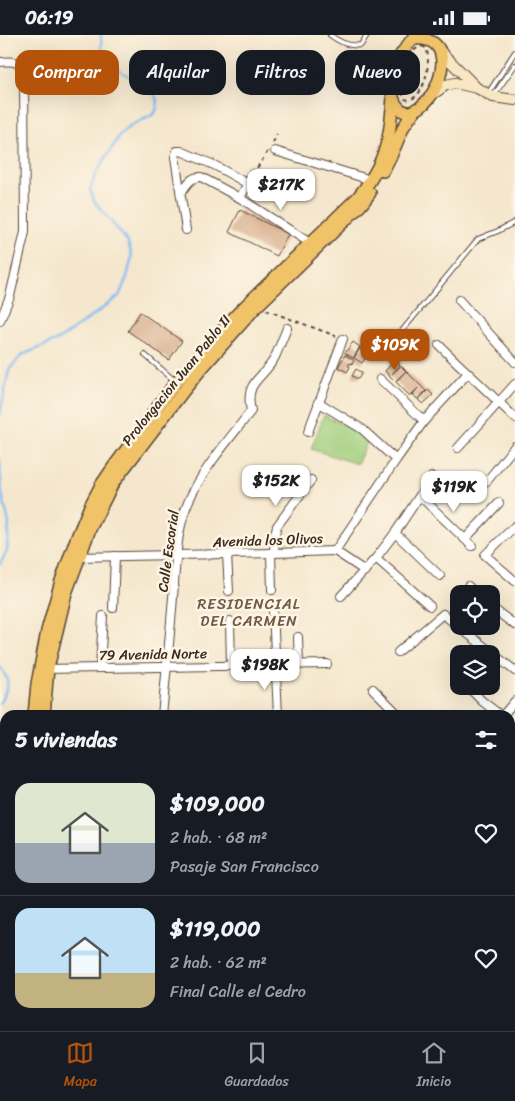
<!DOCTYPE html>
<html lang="es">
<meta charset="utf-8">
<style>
:root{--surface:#171b24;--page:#20242c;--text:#f1f3f6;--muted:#9ea1a6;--line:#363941;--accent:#b45309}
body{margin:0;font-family:Sriracha,sans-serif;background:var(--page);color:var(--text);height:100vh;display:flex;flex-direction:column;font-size:19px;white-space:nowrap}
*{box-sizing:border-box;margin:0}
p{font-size:16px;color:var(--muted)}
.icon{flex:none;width:28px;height:28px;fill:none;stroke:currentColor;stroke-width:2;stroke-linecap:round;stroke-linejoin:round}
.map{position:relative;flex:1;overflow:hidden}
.side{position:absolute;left:0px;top:675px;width:515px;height:321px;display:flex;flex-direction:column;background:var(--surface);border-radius:15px 15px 0 0;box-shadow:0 5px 20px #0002}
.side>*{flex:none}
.banner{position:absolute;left:15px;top:15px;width:485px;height:45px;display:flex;gap:10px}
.buttons{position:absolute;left:450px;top:550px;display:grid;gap:10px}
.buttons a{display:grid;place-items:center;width:50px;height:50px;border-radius:10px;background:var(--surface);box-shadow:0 5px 20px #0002;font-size:25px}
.price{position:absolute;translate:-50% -42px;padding:0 11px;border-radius:10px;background:#fff;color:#222;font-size:16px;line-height:32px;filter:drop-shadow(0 1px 2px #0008)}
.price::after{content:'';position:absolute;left:50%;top:30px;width:15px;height:11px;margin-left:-8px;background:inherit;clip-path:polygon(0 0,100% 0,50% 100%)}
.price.selected{background:var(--accent);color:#fff}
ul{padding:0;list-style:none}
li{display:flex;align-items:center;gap:15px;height:125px;padding:0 15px}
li+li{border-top:1px solid var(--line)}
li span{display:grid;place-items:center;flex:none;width:140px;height:100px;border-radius:15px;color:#555}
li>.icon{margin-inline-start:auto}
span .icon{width:60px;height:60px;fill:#fffc;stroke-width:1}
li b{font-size:21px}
h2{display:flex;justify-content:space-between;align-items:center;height:60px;padding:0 15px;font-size:21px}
.pill{padding:0 18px;border-radius:15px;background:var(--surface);box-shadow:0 5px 20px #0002;font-size:18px;line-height:45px}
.pill.selected{background:var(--accent);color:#fff}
.status{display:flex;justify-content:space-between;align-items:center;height:35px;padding:0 25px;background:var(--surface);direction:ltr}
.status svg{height:14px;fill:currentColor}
.dock{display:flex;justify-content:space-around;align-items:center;height:70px;border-top:1px solid var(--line);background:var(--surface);font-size:14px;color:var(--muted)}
.dock a{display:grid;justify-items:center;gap:2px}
.dock .selected{color:var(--accent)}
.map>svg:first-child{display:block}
</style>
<div class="status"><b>06:19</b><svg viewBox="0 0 49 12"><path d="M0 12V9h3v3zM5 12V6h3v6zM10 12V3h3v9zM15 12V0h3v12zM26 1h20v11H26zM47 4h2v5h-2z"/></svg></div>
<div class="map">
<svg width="515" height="996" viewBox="0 0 515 996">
<rect width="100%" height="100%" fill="#fcf5e5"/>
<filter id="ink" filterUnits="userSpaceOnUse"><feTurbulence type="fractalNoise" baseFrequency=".02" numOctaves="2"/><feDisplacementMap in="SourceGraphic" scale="10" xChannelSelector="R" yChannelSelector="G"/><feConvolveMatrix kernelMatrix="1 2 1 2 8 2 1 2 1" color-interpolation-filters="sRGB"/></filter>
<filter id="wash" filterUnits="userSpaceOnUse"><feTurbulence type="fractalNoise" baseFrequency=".0096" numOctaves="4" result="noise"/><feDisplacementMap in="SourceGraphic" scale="20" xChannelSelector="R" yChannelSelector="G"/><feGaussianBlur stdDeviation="1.12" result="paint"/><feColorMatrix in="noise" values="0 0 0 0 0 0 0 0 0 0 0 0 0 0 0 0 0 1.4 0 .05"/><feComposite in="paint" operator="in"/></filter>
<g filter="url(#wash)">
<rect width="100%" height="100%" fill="#f5e7cd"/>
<polygon fill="#9ece7c" stroke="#6c7c4d" points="324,380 369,403 357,429 311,414"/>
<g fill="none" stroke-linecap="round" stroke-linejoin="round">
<g stroke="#81bcf3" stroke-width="2.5">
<polyline points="0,379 9,335 22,320 58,305 87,285 119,261 127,242 132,222 128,207 94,166 90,155 95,140 120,100 130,91 151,81 156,76 158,66 154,59 140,48 102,25 101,0"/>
<polyline points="0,425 2,459 9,488 7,516 0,529"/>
<path d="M 0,632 C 12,647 8,652 0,668"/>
</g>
</g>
<g id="blocks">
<g fill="#d9af8d">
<polygon points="240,175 288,199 277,221 229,197"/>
<polygon points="140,277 182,306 169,325 128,296"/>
<polygon points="353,307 360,312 353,323 345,318"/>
<polygon points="360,313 368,319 362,328 354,323"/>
<polygon points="345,320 354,325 352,329 350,328 348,331 350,332 347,337 338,332"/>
<polygon points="395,325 400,330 392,339 401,331 406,336 395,346 385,336"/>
<polygon points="356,334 362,338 358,344 352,341"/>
<polygon points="406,336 426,356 417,364 413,359 418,353 410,361 396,347"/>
<polygon points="428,355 433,360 423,369 418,365"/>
</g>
</g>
</g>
<g filter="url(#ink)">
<use href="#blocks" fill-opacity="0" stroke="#574638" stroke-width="1"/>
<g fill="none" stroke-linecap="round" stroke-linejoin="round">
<defs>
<g id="lane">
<path d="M 330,0 C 339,7 349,12 361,10 L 367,0"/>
<polyline points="489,57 515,17"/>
<polyline points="494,60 515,30"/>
<polyline points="145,320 175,346"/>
<polyline points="382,320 478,204 498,196 515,187"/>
</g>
<g id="street">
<path d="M 0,27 C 13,26 18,25 24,37 L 25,197 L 10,261 L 0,286"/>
<polyline points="275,116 371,145"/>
<path d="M 181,157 C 187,150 191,141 201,142 L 240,163 L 310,208"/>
<polyline points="240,163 253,139"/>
<polyline points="186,195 175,122 177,116 181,116 214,130 248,149"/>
<polyline points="459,265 515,327"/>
<path d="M 439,310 C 464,335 490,358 515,383"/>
<polyline points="380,344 424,386"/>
<polyline points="318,367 362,394 396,425"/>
<polyline points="308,397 343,304"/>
<polyline points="458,413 515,349"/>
<polyline points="487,446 515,411"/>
<polyline points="420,461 472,511"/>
<polyline points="515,491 485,520 515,546"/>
<polyline points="395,498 440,541"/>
<polyline points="465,504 499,468"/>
<polyline points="335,516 396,425 424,386 467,339"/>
<polyline points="335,516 365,536"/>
<polyline points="271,518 272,555"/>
<polyline points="274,518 275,499 277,491 311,445"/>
<polyline points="227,519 229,556"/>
<polyline points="76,522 274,518 335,516"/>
<polyline points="376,523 430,571"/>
<polyline points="468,551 476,559"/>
<polyline points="341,561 376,523 395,498 432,442"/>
<polyline points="491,572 515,590"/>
<polyline points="113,573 115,521"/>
<polyline points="273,575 278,680"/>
<polyline points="230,586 231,631"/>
<polyline points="298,602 299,630"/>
<polyline points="398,617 443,579 515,636"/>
<polyline points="100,633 103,581"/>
<polyline points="44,634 327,629"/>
<polyline points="467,651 482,666 500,680"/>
<polyline points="373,654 399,680"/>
<path d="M 162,680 C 166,641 170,601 173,562 C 176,527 176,488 193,457 C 208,428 231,402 251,376 C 244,345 263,345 275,322 C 279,313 283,303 287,293"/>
<polyline points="503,680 515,666"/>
<polyline points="0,696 5,692"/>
<polyline points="510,706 515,710"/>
<polyline points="510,727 515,731"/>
<polyline points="510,773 515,775"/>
<polyline points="0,777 5,780"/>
<polyline points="510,796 515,799"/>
<polyline points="0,840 5,842"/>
<polyline points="0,887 5,886"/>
<polyline points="510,888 515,881"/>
<polyline points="0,978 5,975"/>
<polyline points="224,991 233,996"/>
<polyline points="283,991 290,996"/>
<polyline points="460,991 461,996"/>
<polyline points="157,996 159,991"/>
<polyline points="216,996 219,991"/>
<polyline points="381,996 383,991"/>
</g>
<g id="secondary">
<polyline points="441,17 474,50"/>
<polyline points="433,59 446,50 455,48 477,53 493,62 515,65"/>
</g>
<g id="primary">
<path d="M 413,4 C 452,0 445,42 430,62 C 402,98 384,62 394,32 C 399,19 408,11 415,0"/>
<polyline points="383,136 391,121 404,91 416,74"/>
<path d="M 34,680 L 37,649 L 47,596 L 61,546 L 75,507 L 90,471 L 101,450 L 112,434 L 176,347 L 239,277 L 358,162 C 373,144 385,121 389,98 C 391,87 392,74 393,63"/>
<polyline points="44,680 48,633 66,558 90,494 113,448 185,354 202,333 256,272 361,170 370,158"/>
<polyline points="26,996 27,991"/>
<polyline points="36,996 36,991"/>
</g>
</defs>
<use href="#lane" stroke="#574638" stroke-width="6"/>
<use href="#street" stroke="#574638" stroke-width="10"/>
<use href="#secondary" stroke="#574638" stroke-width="12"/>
<use href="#primary" stroke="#574638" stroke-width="14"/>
<g stroke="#574638" stroke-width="2" stroke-dasharray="4 4" stroke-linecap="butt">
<path d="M 422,11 L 426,13 C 432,26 424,70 404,64 C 398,49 404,16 422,11 Z"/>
<polyline points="404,36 416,47 420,55"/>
<polyline points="273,108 277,99"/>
<polyline points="257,133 268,116"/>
<polyline points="266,275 336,301"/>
</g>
<use href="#lane" stroke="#fff" stroke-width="4"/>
<use href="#street" stroke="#fff" stroke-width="8"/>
<use href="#secondary" stroke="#f9e7c3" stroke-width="10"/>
<use href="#primary" stroke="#f0c369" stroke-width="11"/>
</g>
</g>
<g text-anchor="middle" stroke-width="5" stroke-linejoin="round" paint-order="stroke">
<g font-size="14" fill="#3b2a1e" stroke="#fcf5e5">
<text transform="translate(176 345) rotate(-51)" y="5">Prolongacion Juan Pablo II</text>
<text transform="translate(268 505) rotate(-2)" y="5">Avenida los Olivos</text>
<text transform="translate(168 516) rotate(-82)" y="5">Calle Escorial</text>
<text transform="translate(153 619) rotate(-1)" y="5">79 Avenida Norte</text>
</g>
<g font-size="15" letter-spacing="1" fill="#725945" stroke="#fcf5e5">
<text x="249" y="574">RESIDENCIAL<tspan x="249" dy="17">DEL CARMEN</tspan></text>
</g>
</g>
</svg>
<div class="buttons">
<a><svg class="icon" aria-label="locate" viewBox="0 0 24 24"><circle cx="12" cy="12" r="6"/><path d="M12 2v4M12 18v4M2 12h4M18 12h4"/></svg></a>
<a><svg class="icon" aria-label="layers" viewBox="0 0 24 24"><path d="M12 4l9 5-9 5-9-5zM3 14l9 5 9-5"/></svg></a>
</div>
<b class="price" style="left:281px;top:176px">$217K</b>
<b class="price selected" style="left:395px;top:336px">$109K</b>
<b class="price" style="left:276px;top:472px">$152K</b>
<b class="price" style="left:454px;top:478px">$119K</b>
<b class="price" style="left:265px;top:656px">$198K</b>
<div class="banner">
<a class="pill selected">Comprar</a>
<a class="pill">Alquilar</a>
<a class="pill">Filtros</a>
<a class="pill">Nuevo</a>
</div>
<section class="side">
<h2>5 viviendas<svg class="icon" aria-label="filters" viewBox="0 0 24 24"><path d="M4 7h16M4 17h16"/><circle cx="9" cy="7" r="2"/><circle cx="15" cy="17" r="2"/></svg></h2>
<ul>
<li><span style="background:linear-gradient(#dfe7d0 60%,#9aa5b1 0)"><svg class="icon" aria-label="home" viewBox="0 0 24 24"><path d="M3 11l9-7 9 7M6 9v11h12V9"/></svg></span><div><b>$109,000</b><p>2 hab. · 68 m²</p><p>Pasaje San Francisco</p></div><svg class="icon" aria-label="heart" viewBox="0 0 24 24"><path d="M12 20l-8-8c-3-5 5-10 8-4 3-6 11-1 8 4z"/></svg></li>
<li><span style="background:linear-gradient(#bfe0f5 65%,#c2b280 0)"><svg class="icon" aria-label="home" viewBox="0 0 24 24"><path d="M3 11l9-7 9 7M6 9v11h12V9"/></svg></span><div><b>$119,000</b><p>2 hab. · 62 m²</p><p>Final Calle el Cedro</p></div><svg class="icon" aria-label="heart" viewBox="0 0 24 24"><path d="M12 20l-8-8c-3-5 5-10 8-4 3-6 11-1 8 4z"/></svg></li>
</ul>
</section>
</div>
<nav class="dock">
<a class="selected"><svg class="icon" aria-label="map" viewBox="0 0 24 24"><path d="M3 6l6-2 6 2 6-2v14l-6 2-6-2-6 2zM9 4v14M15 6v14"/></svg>Mapa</a>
<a><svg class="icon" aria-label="saved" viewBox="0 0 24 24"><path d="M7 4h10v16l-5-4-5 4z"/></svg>Guardados</a>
<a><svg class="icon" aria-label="home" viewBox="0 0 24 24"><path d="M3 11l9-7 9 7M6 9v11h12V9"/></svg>Inicio</a>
</nav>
